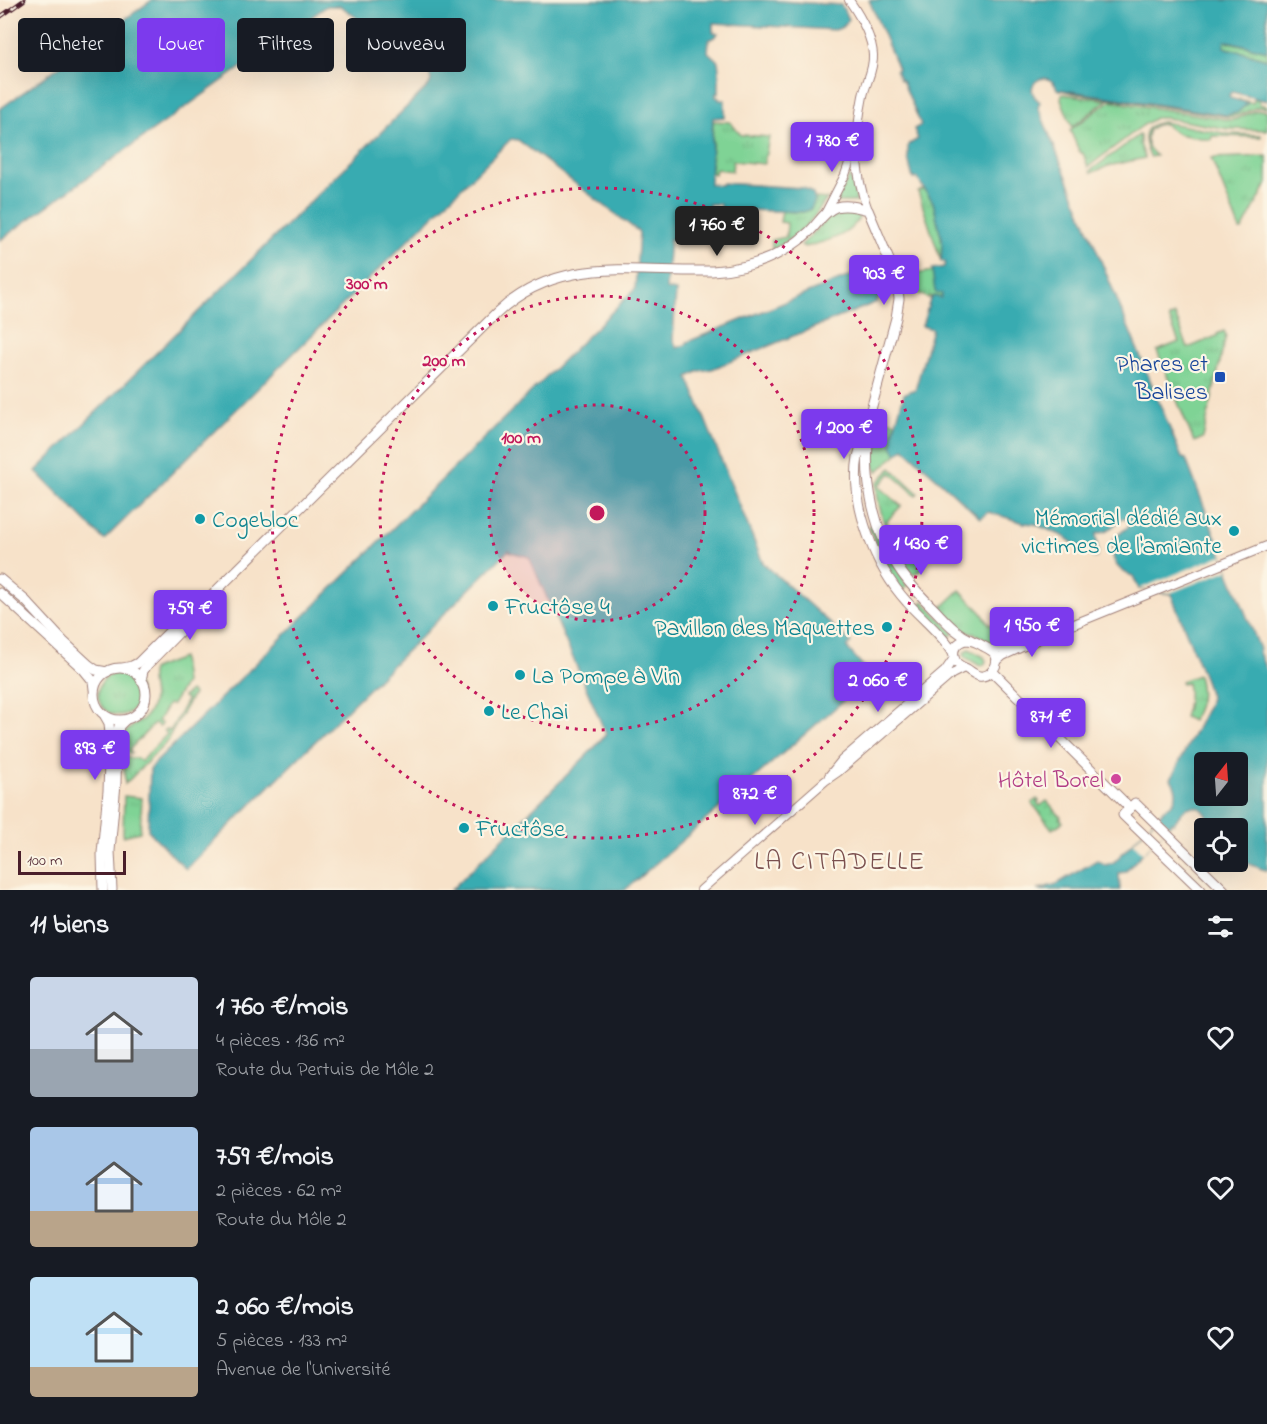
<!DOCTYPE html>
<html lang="fr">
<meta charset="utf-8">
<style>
:root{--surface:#171b24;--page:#20242c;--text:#f1f3f6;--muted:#9ea1a6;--accent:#7c3aed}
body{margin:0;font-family:"Indie Flower",sans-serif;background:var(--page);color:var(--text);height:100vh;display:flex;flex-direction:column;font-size:22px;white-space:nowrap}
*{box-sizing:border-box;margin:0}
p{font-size:20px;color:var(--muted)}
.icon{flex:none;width:33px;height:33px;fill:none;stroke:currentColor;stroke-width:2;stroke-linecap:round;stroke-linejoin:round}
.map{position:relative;height:890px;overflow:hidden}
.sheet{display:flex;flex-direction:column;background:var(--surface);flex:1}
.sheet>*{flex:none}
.guide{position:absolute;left:18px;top:18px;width:600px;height:54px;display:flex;gap:12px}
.needle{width:39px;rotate:17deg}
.buttons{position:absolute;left:1194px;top:752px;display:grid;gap:12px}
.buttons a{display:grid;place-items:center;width:54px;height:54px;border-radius:6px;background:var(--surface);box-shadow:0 6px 24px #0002;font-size:30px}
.scale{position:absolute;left:18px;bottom:15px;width:108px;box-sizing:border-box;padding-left:6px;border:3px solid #4a1f2b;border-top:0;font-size:16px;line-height:21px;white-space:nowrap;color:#4a1f2b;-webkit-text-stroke:4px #fcf5e5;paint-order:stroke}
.price{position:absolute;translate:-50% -51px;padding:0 14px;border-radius:6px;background:var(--accent);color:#fff;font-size:20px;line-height:39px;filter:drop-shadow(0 2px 3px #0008)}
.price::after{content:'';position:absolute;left:50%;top:36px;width:18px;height:14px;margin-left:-9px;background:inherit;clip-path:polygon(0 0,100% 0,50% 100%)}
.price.active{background:#222;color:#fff}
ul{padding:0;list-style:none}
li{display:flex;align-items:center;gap:18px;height:150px;padding:0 30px}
li span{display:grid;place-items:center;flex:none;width:168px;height:120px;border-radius:6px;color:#555}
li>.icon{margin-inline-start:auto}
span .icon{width:72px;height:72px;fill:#fffc;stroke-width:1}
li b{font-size:26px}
h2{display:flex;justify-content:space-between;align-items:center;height:72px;padding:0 30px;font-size:26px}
.pill{padding:0 21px;border-radius:6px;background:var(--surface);box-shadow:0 6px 24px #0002;font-size:21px;line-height:54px}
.pill.active{background:var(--accent);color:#fff}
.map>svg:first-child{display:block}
</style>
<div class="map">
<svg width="1267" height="890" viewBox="0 0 1267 890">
<defs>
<pattern id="grass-tufts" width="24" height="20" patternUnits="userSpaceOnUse" patternTransform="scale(1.5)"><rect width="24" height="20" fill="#7fd395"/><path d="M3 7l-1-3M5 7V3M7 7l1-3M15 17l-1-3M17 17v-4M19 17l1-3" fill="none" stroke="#6fb581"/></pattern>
<pattern id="park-dots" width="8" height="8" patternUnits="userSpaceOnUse" patternTransform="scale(1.5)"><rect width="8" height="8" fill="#7fd395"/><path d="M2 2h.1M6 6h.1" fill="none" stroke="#6fb581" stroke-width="1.8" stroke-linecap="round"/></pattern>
</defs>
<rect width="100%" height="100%" fill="#fcf5e5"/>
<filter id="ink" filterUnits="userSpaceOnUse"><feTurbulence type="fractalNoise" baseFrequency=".0167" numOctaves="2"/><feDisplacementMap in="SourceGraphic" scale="12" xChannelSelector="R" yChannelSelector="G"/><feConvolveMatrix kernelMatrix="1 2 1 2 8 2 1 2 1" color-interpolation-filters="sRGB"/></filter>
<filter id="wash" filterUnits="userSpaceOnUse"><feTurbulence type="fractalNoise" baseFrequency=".008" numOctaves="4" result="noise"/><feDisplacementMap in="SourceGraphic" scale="24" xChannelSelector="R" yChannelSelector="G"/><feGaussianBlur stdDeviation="1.35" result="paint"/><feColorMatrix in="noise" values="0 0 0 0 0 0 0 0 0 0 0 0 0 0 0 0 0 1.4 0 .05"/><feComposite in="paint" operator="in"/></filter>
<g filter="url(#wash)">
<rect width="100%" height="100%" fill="#f7e2c9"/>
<g fill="url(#grass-tufts)" stroke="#647960" stroke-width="1.5">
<polygon points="1225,41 1267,51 1267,59 1227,48 1224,47 1224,44"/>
<path d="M 1057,89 L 1226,115 L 1234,114 L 1247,103 L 1237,100 L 1240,99 L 1253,103 L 1254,99 L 1260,100 L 1259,104 L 1267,106 L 1267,108 C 1249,104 1247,117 1229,117 L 1073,93 Z"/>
<polygon points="1062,94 1107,100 1072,127 1061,99"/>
<path d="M 1110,101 L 1231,120 C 1246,118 1251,107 1267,111 L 1267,130 L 1228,129 L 1166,118 L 1155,118 L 1142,126 L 1088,167 L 1083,153 L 1080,153 L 1070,130 Z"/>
<polygon points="713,121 730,122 741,135 769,137 764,164 733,161 732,171 716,169 715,174 711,173"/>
<path d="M 1163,122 L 1229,134 L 1261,135 L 1261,137 L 1212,136 L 1211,140 L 1178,134 L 1164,124 L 1156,125 L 1149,130 L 1146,139 L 1149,148 L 1156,156 L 1150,157 C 1143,141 1140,125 1163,122 Z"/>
<polygon points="1139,135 1140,136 1140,144 1145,158 1108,166 1091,173 1090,171"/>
<polygon points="1267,156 1267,184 1242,230 1240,230 1211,158"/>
<polygon points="850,175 857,202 836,202"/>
<polygon points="924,189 933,202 941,236 942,246 941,261 918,192"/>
<path d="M 814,198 L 827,199 C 809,225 799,235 772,250 L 772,240 L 786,237 L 787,223 L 780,222 L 782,211 C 796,212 812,217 814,198 Z"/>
<path d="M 845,210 L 858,212 L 860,215 C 852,237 825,241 805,247 L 801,245 L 832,215 Z"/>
<polygon points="933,271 942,294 941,298 934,296 930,300 931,297 929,296 928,298 913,291 909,275"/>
<polygon points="1175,315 1188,348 1217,336 1217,334 1224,331 1226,335 1203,438 1194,442 1157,351 1179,342 1169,318"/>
<path d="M 882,419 L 896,422 C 892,437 889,441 897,454 L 877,472 C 870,461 873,446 875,433 L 880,429 Z"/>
<path d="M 891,468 L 918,493 L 916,495 L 891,473 L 879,486 L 901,506 L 886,522 L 892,528 L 890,531 L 921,560 L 924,558 C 926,566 920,572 913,574 C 894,563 875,504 877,483 Z"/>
<polygon points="871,525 875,525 907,586 904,589 902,590 884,567 869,527"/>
<polygon points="960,590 982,613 989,624 1005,631 1001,640 993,643 974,633 965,632 941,608"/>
<polygon points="923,601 954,633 946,640 916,609"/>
<polygon points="969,649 984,657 986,661 984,665 980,666 965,657 964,652"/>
<path d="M 182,658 L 185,683 L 172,705 L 168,704 L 158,721 L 162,724 L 159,727 L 155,723 L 129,750 L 132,753 L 124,754 C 124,748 123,740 124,735 C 127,726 145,723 151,708 C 157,693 147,682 152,670 L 155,668 Z"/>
<circle cx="119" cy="694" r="21"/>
<path d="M 1198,675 C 1203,695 1201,703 1192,721 L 1184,717 C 1188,706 1190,695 1187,683 L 1182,684 L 1181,681 Z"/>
<polygon points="190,691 193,694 169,737 169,740 125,784 124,758 137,758 141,761 167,734 164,730 166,729 170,731 187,700 183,697"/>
<polygon points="124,796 142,798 140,832 123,836"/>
</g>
<polygon fill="url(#park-dots)" stroke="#647960" stroke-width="1.5" points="1037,799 1039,801 1037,802 1040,806 1047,801 1061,817 1060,818 1063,822 1052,829 1032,803"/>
<g fill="#39abb1" stroke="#42656e" stroke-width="1.5" fill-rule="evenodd">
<path d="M 152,0 L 764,0 L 841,5 L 849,19 C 845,26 842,28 835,30 L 713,23 L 713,32 L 718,33 L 716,36 L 709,40 L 708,52 L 718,61 L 719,69 L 719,93 L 716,93 L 716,97 L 719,98 L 719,100 L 725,100 L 725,117 L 713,118 L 710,184 L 721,185 L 722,183 L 804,188 L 813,194 L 815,201 L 811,209 L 804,212 L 720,209 L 720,204 L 709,204 L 707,240 L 670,239 L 666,289 L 676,291 L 673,339 L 677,348 L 687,344 L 687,342 L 857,273 C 873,269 882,272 883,290 L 877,302 L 872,304 L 712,369 L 699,371 L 688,377 L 763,563 L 851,642 L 847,648 L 872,676 L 625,890 L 451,890 L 595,747 L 606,734 L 529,557 L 510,552 L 509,550 L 186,869 L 169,852 L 166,850 L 164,847 L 148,830 L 150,768 L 635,289 L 639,232 L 518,140 L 511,139 L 104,540 L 36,471 L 429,85 L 431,80 L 429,73 L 341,6 L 327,6 L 0,240 L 0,109 Z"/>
<path d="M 869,0 L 1267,0 L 1267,51 L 1228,41 L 1225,41 L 1224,44 L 1224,47 L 1227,48 L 1267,59 L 1267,101 L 1232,92 L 1229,95 L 1230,98 L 1248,103 L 1237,113 L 1226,115 L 1057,89 C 1049,66 1018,85 1040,102 L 1038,107 L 1182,458 L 1186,459 L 1229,572 L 1260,649 L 1259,652 L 1267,672 L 1267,871 L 1244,862 L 1222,867 L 1215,861 L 1238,861 L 1238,828 L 1210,828 C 1211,816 1201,803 1187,808 C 1180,812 1179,817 1174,823 L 1172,822 L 1125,872 L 1119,873 L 1120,890 L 1037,890 L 1057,884 L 1097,860 L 1106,865 L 1114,862 L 1162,812 L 1162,811 C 1164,809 1167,807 1169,806 C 1179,799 1177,788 1171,779 L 1208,705 L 1210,697 L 1205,680 L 1171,594 L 1139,589 L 1133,576 C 1123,573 1114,566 1113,555 C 1113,549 1114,544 1113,539 L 1129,526 L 1130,522 L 1128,519 L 1122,519 L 1107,531 L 1096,534 L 1098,552 L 1097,557 L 1094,558 L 1063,536 L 1035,524 L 1024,523 L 989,512 L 980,518 L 904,448 L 897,454 L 892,446 L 892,436 L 904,394 L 912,390 L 915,391 L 932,329 L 922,326 L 930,300 L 934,296 L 941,298 L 942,294 L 935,292 L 932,269 L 944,267 L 945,262 L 941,261 L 942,246 L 941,236 L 933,202 L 917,178 L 913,179 L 908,158 L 908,145 L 918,139 L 914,129 L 921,125 L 902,80 L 900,80 L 896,70 L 898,69 ZM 1204,762 L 1238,762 L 1238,795 L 1204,795 Z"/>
</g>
<g fill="#f7e2c9">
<polygon points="1222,555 1228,570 1170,593 1139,589"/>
<polygon points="1159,816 1169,826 1143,853 1133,843"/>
</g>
</g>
<g filter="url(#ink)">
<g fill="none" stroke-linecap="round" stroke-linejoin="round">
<defs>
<g id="minor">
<path d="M 849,0 C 860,16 872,36 873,55 C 874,70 866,82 863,96 C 855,135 853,172 868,210"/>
<polyline points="826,212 845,175 853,151"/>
<polyline points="990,650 1004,649 1036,637"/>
<polyline points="996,662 1003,656 1052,633 1267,546"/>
<polyline points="829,776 842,760 945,671 954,658"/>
<polyline points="701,890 825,781 838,772 952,674 964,668"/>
</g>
<g id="major">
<path d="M 869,434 C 863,482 874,533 902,573 C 911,586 922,597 933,608 C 945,620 955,633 971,640"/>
<polyline points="0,579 26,601 63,641 89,665 96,670 107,672"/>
<polyline points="0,593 84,670 93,681 94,689"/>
<path d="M 966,640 C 973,640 977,642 983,646 C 987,648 992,650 995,654 C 1001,664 990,678 979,676 C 975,675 970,671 967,669 C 961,666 955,664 954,657 C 952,648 958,642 966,640 Z"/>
<polyline points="123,668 132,666 138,663 185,616 201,603"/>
<circle cx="120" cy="694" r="26"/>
<polyline points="992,671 1130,808"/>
<path d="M 141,680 L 143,671 L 148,664 L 190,621 L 217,590 L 496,314 C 558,254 634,273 712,271 C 748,269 782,257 809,232 C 818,224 824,211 836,207 C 847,204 858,207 868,210 L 897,279 L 899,299 L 896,318 L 858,457 C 850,504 875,567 907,602 C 919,616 945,637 953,653"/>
<polyline points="103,890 102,853 108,791 110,735 109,723 105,716"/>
<polyline points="112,890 110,851 116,783 117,736 119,726 125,720"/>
<polyline points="1201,890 1123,815 1135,803 1224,890"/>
</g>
</defs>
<use href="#minor" stroke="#a0807a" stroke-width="10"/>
<use href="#major" stroke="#a0807a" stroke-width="11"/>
<use href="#minor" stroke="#fff" stroke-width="8"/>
<use href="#major" stroke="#fff" stroke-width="9"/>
<defs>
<polyline id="rail" points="0,17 24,0"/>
</defs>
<use href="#rail" stroke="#4a1f2b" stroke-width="4.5"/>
<use href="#rail" stroke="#fcf5e5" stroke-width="2" stroke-dasharray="7" stroke-linecap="butt"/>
</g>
</g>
<circle cx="597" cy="513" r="108" fill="#c2185b" fill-opacity=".12"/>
<g fill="none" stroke="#c2185b" stroke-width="3" stroke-dasharray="3 6">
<circle cx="597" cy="513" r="108"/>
<circle cx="597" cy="513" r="217"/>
<circle cx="597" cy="513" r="325"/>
</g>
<rect fill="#1a4fb4" stroke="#fcf5e5" stroke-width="2" x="1214" y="371" width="12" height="12" rx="3"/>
<g fill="#0f9aa8" stroke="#fcf5e5" stroke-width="2">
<circle cx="200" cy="519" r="6"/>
<circle cx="1234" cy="531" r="6"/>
<circle cx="493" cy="606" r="6"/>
<circle cx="887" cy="627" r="6"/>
<circle cx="520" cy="675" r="6"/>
<circle cx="489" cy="711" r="6"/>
<circle cx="464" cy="828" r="6"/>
</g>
<circle fill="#d1479c" stroke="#fcf5e5" stroke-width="2" cx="1116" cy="779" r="6"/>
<g text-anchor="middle" stroke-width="4.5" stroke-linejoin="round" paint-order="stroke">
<g font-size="24" fill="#164399" stroke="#fcf5e5" text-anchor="end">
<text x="1208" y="371">Phares et<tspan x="1208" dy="28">Balises</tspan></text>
</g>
<g font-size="24" fill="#0d838f" stroke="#fcf5e5" text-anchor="start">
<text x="1222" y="525" text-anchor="end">Mémorial dédié aux<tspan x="1222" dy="28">victimes de l'amiante</tspan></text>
<text x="212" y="527">Cogebloc</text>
<text x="505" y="614">Fructôse 4</text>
<text x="875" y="635" text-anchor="end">Pavillon des Maquettes</text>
<text x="532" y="683">La Pompe à Vin</text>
<text x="501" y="719">Le Chai</text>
<text x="476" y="836">Fructôse</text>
</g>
<g font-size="24" fill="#b23c85" stroke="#fcf5e5" text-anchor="end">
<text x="1104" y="787">Hôtel Borel</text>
</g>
<g font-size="26" letter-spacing="1.5" fill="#7b504f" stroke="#fcf5e5">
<text x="840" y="869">LA CITADELLE</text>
</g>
</g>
<circle cx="597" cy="513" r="9" fill="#c2185b" stroke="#fcf5e5" stroke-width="3"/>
<g font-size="18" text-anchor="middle" font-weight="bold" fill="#c2185b" stroke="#fcf5e5" stroke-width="4.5" stroke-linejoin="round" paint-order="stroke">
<text x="367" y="289">300 m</text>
<text x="444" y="366">200 m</text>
<text x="521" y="443">100 m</text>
</g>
</svg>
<div class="buttons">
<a><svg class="needle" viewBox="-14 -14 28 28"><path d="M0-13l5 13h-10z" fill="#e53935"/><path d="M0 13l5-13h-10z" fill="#9ea1a6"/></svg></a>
<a><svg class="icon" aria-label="locate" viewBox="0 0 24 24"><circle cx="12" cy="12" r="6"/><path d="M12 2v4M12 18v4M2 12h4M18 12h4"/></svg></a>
</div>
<div class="scale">100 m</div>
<b class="price" style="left:832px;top:173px">1 780 €</b>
<b class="price active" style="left:717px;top:257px">1 760 €</b>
<b class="price" style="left:884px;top:306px">903 €</b>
<b class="price" style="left:844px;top:460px">1 200 €</b>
<b class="price" style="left:921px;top:576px">1 430 €</b>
<b class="price" style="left:190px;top:641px">759 €</b>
<b class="price" style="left:1032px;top:658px">1 950 €</b>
<b class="price" style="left:878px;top:713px">2 060 €</b>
<b class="price" style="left:1051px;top:749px">871 €</b>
<b class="price" style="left:95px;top:781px">893 €</b>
<b class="price" style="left:755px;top:826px">872 €</b>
<div class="guide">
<a class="pill">Acheter</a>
<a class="pill active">Louer</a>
<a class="pill">Filtres</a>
<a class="pill">Nouveau</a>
</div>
</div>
<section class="sheet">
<h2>11 biens<svg class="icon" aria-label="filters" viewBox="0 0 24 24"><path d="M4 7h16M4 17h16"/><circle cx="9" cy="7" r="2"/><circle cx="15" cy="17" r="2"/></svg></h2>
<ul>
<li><span style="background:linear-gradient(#c9d6e8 60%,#9aa5b1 0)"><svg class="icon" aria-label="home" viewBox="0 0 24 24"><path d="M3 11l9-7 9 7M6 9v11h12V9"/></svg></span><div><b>1 760 €/mois</b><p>4 pièces · 136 m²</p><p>Route du Pertuis de Môle 2</p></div><svg class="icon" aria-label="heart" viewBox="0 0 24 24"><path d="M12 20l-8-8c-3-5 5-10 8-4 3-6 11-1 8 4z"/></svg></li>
<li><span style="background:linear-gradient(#a9c7e8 70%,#b9a48a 0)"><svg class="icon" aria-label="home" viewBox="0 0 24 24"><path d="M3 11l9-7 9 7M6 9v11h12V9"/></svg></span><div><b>759 €/mois</b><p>2 pièces · 62 m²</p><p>Route du Môle 2</p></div><svg class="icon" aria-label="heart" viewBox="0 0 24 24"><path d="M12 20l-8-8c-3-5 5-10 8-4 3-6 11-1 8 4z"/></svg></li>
<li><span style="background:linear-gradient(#bfe0f5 75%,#b9a48a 0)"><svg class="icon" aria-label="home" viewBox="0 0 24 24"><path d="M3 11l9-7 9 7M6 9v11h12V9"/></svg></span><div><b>2 060 €/mois</b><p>5 pièces · 133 m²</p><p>Avenue de l'Université</p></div><svg class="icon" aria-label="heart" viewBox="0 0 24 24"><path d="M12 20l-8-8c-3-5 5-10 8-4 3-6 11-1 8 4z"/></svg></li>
</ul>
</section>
